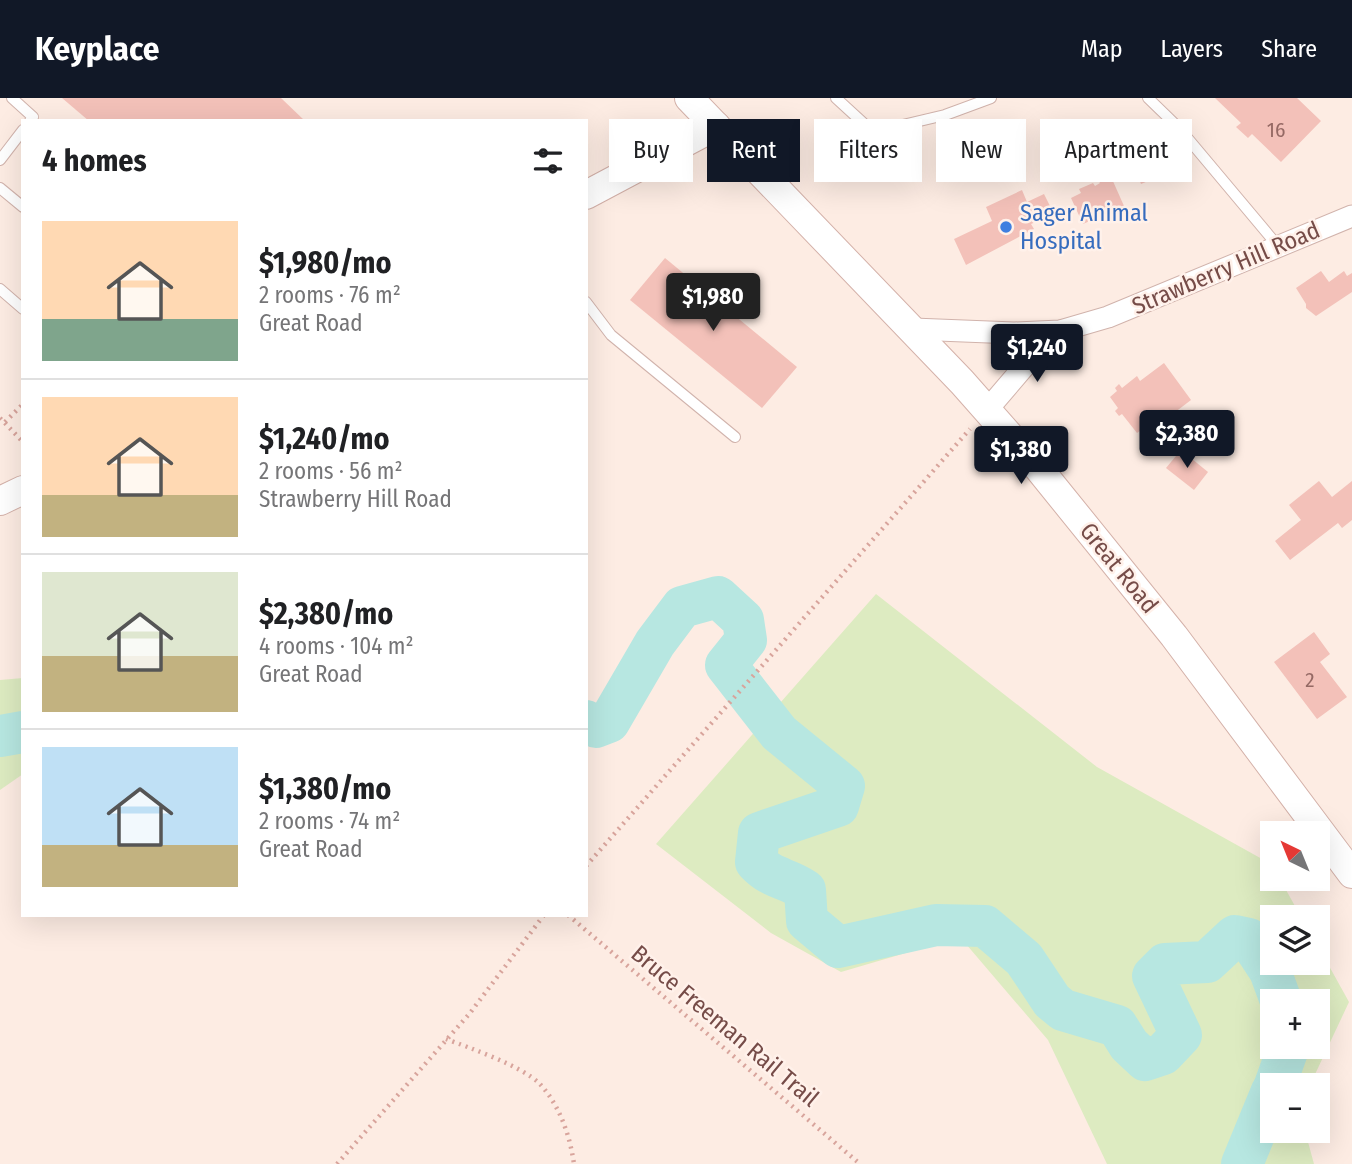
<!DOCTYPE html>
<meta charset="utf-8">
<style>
:root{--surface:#fff;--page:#f2f2f2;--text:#202124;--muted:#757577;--line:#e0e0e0;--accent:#111827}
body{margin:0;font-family:"Fira Sans Condensed",sans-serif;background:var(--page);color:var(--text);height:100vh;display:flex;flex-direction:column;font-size:26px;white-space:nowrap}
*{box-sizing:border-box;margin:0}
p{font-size:23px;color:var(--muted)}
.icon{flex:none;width:38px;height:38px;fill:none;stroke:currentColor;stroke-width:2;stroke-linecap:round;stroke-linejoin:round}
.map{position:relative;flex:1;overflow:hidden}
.details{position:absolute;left:21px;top:21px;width:567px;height:798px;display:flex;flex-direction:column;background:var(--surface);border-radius:0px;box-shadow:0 7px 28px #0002}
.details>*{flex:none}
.hud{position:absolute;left:609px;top:21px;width:637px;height:63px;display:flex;gap:14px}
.needle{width:46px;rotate:317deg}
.fabs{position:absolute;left:1260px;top:723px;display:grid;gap:14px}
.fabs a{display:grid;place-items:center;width:70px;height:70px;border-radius:0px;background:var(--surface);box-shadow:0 7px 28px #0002;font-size:35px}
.price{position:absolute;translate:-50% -60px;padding:0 16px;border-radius:7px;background:var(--accent);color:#fff;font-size:23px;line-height:46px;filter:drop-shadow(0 2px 4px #0008)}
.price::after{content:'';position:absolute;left:50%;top:42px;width:21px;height:16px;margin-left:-10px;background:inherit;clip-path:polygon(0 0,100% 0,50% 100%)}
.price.on{background:#222;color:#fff}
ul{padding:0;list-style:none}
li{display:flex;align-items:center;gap:21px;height:175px;padding:0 21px}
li+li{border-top:2px solid var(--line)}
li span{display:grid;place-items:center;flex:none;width:196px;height:140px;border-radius:0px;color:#555}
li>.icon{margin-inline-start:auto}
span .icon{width:84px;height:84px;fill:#fffc;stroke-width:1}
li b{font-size:30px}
h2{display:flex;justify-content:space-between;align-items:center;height:84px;padding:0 21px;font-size:30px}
.tag{padding:0 24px;border-radius:0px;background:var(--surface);box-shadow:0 7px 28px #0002;font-size:24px;line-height:63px}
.tag.on{background:var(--accent);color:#fff}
header{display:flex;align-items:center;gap:42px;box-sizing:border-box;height:98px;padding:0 35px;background:var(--accent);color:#fff}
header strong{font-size:33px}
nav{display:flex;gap:38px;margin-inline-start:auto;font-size:24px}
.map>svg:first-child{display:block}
</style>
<header>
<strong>Keyplace</strong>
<nav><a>Map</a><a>Layers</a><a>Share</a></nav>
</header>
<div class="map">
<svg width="1352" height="1066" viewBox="0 0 1352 1066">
<rect width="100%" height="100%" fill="#fdece3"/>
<g fill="#ddebc1" fill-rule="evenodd">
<path d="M 876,496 L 1097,669 L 1271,766 L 1272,780 L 1280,781 L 1301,819 L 1272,819 L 1272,864 L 1318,864 L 1318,848 L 1349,904 L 1310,987 L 1272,987 L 1272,1032 L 1305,1033 L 1314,1066 L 1107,1066 L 1048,942 L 960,839 L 841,874 L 771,835 L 656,746 ZM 1272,903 L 1318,903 L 1318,948 L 1272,948 Z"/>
<polygon points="23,580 23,676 0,692 0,582"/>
</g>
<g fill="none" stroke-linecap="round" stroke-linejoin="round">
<g stroke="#b7e7e1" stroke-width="42">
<path d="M 586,623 L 596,629 L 609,624 L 655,545 L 682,509 L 718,499 L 743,522 L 746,542 L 726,567 L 779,635 L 844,688 L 838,708 L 759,735 L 756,764 C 773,782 786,779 805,792 L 807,823 L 838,849 L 936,827 L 985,828 L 1024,861 L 1052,903 L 1063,912 L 1117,928 L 1129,947 L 1145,962 L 1163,956 L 1181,937 L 1153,878 L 1165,866 L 1207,864 L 1235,838 L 1249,841 L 1270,873 L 1281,903"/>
<polyline points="0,638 23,634"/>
<polyline points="1275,987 1289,948"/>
<polyline points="1242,1066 1272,993"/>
</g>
</g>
<g fill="#f3c1b9">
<polygon points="62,0 281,0 305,23 89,23"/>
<polygon points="1215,0 1297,0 1321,23 1281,64 1252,36 1248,40 1236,29 1241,25"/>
<polygon points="1153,60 1160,78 1141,86 1134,68"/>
<polygon points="1106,78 1108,83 1112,81 1124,108 1083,126 1071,100 1081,95 1079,91 1093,85 1095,88 1100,85 1098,82"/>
<polygon points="1022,92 1027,104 1044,96 1054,116 1031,126 1034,131 966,167 954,141 992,123 986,109"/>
<polygon points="665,160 797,269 762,310 630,202"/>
<polygon points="1321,173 1329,184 1344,173 1347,178 1352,175 1352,194 1316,218 1306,210 1306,206 1296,190"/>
<polygon points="1164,265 1191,302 1170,318 1167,313 1137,335 1122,316 1119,318 1115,313 1118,310 1110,299 1117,293 1115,290 1119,286 1122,290 1137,278 1140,283"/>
<polygon points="1181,352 1208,374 1194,392 1166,370"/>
<polygon points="1319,383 1332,399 1352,383 1352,422 1342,430 1338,425 1290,462 1275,443 1301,422 1289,407"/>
<polygon points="1314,534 1330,556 1320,564 1347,599 1317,621 1274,564"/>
</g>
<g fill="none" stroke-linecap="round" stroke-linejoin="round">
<defs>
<g id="lane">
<polyline points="12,0 33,19 30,23"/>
<polyline points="836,0 873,34 945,17 991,0"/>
<polyline points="1148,0 1179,30 1278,148"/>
<polyline points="0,62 23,32"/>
<polyline points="0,90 23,109"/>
<polyline points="0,191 23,211"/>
<polyline points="586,204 611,237 735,339"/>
</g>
<g id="street">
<polyline points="913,231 1014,235 1060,233 1108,219 1352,118"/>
<polyline points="987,312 1034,257 1060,233"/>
</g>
<g id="secondary">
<polyline points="689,0 962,284 1039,371 1174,538 1352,776"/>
<polyline points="586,97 716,28"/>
<polyline points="0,403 23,392"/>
</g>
</defs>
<use href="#lane" stroke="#d1b3ac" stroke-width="12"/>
<use href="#street" stroke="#d1b3ac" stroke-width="23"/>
<use href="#secondary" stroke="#d4b1a9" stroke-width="30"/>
<g stroke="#d8a49c" stroke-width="4.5" stroke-dasharray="2 5" stroke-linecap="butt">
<polyline points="0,320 23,344"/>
<polyline points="5,324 23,306"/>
<polyline points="586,768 970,331"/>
<polyline points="568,817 860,1066"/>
<path d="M 446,941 C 470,950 522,968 540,986 C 560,1008 570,1038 574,1066"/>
<polyline points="337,1066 470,915 544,817"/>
</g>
<use href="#lane" stroke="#fff" stroke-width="10"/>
<use href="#street" stroke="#fff" stroke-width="21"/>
<use href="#secondary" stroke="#fff" stroke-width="28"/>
</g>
<circle fill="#3f7fe0" stroke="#fff1ea" stroke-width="2.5" cx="1006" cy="129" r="7"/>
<g text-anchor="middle" stroke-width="5" stroke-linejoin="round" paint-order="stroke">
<g font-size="21" fill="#956964">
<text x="1276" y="39">16</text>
<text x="1310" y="589">2</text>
</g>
<g font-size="24" fill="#366cbe" stroke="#fff1ea" text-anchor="start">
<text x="1020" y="123">Sager Animal<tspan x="1020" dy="28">Hospital</tspan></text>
</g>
<g font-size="24" fill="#764c48" stroke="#fff1ea">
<text transform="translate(1226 170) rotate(-23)" y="8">Strawberry Hill Road</text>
<text transform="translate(1119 470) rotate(51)" y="8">Great Road</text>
<text transform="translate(725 928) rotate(40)" y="8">Bruce Freeman Rail Trail</text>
</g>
</g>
</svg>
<div class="fabs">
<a><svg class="needle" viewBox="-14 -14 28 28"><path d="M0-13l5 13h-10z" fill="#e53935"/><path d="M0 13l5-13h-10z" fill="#757577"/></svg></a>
<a><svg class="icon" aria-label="layers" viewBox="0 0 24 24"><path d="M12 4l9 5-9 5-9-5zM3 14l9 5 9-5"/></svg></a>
<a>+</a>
<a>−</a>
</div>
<b class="price on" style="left:713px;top:235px">$1,980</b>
<b class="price" style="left:1037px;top:286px">$1,240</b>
<b class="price" style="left:1187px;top:372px">$2,380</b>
<b class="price" style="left:1021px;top:388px">$1,380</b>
<div class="hud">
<a class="tag">Buy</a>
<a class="tag on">Rent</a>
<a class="tag">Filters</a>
<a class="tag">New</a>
<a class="tag">Apartment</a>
</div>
<section class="details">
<h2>4 homes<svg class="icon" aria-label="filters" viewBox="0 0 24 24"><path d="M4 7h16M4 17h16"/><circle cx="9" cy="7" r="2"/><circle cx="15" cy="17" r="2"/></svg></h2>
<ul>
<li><span style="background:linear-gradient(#ffd9b3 70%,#7fa58c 0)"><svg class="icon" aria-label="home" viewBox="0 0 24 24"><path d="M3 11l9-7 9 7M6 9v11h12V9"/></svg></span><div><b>$1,980/mo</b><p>2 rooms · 76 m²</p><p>Great Road</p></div></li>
<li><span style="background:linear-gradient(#ffd9b3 70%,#c2b280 0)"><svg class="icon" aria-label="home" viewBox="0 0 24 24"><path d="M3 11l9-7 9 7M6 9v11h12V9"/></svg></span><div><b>$1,240/mo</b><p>2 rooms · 56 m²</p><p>Strawberry Hill Road</p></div></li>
<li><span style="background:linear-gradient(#dfe7d0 60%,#c2b280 0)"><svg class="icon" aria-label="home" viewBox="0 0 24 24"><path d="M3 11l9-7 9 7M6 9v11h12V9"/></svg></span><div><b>$2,380/mo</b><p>4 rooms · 104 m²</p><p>Great Road</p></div></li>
<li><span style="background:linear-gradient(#bfe0f5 70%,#c2b280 0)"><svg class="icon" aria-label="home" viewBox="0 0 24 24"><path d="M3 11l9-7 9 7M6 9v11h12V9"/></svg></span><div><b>$1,380/mo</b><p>2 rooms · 74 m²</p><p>Great Road</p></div></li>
</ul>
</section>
</div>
